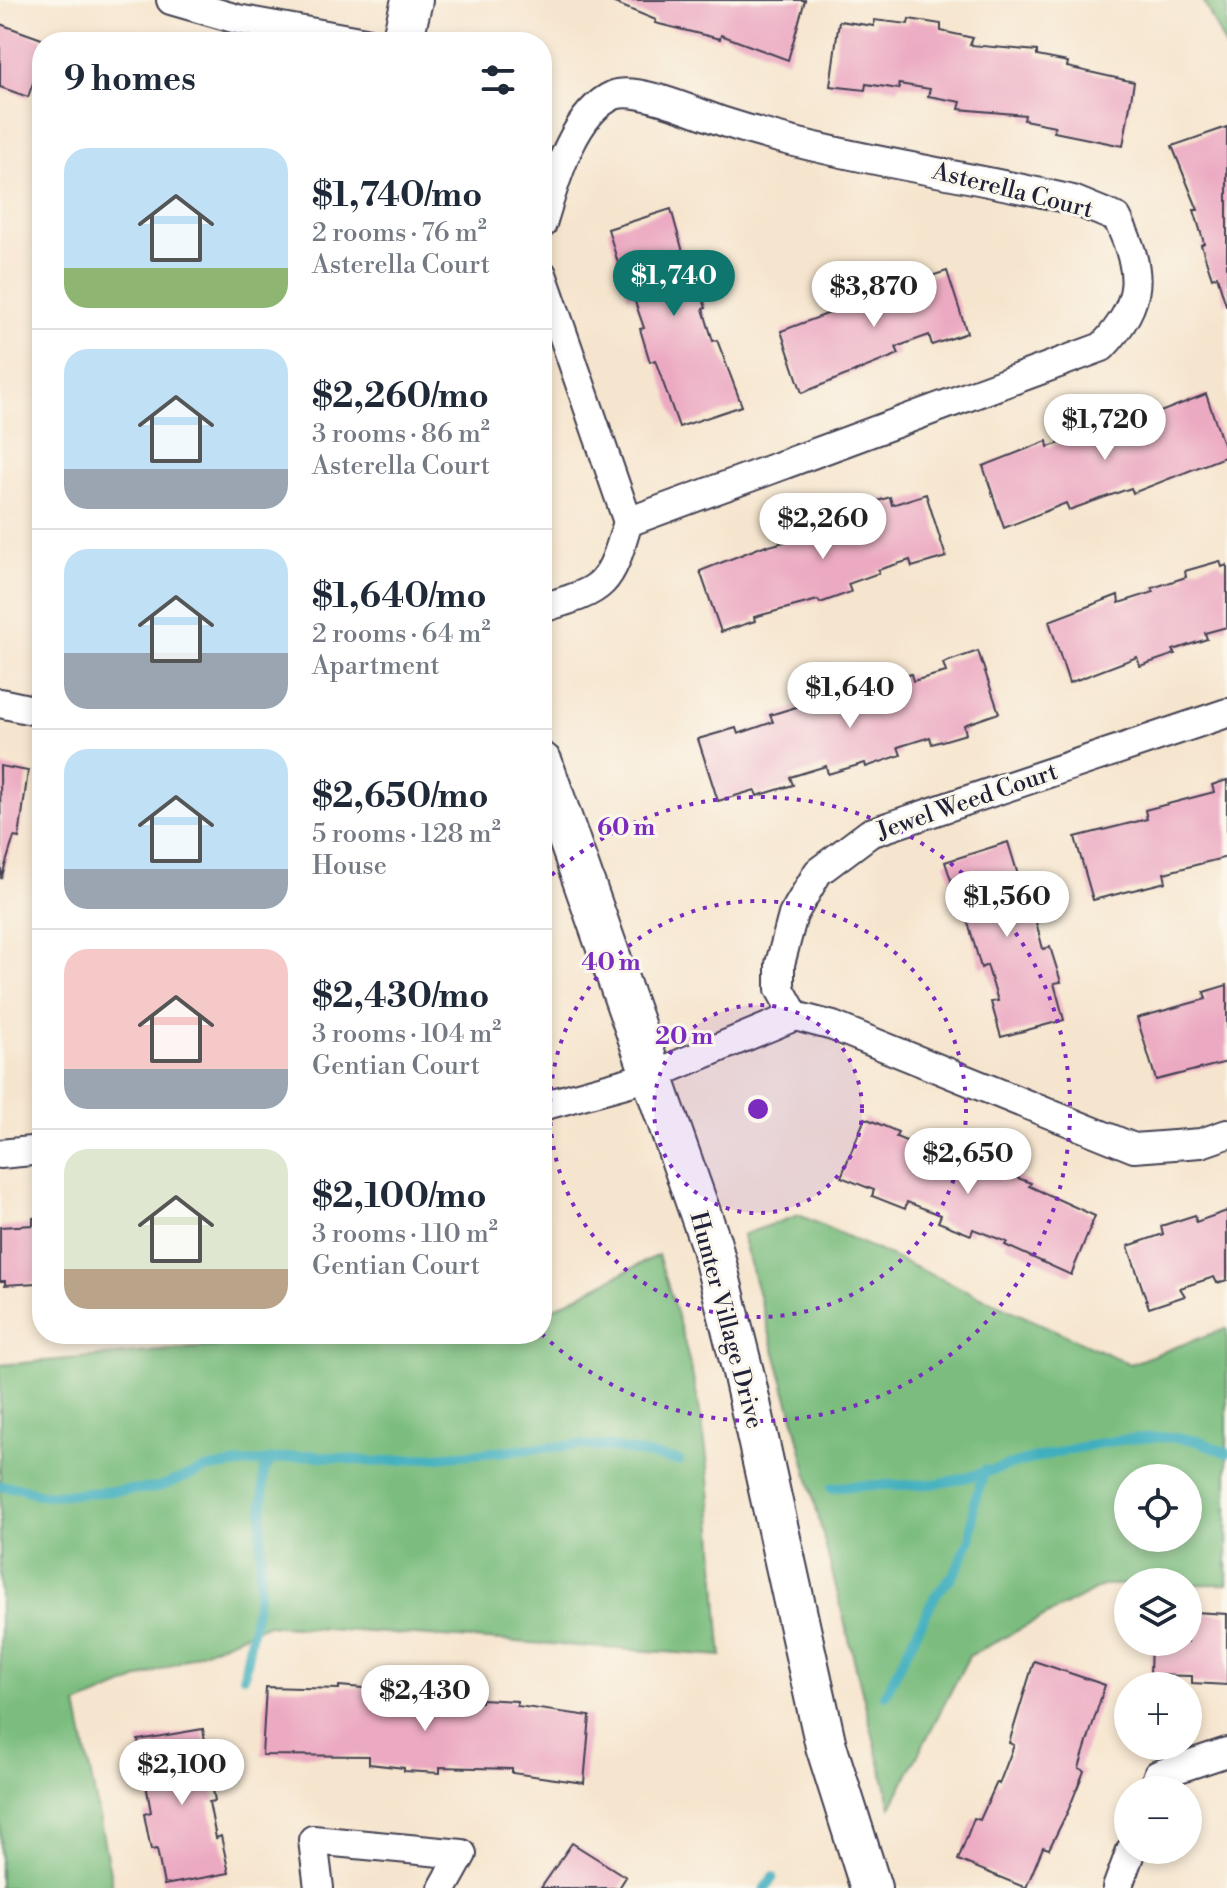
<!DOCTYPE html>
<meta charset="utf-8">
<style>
:root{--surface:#fff;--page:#f6f6f7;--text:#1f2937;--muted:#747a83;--line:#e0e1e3;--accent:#0f766e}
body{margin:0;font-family:"Libre Bodoni",serif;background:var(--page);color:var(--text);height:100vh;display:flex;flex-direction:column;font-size:30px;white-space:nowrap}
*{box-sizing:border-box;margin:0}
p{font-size:26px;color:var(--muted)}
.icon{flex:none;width:44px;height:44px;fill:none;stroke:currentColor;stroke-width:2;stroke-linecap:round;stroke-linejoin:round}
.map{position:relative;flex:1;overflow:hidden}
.panel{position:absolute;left:32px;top:32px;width:520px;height:1312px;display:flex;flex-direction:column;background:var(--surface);border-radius:32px;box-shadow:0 4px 12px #0003}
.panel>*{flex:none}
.fabs{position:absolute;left:1114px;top:1464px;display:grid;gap:16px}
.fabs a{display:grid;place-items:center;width:88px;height:88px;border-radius:50%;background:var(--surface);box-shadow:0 4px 12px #0003;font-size:40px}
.price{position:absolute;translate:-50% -68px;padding:0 18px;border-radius:28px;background:#fff;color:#222;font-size:26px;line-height:52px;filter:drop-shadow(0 2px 4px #0008)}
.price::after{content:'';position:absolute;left:50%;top:48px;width:24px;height:18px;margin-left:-12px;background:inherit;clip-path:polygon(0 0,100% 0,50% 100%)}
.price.active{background:var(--accent);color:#fff}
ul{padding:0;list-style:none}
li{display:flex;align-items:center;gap:24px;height:200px;padding:0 32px}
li+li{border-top:2px solid var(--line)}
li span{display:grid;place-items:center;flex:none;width:224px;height:160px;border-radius:24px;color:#555}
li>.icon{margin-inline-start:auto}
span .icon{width:96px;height:96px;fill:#fffc;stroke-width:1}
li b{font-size:34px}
h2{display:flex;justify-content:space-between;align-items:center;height:96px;padding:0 32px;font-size:34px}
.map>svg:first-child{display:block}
</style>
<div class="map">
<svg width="1227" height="1888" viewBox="0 0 1227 1888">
<rect width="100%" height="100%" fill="#fbf7ec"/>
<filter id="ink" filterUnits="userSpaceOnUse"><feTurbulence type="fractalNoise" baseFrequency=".0125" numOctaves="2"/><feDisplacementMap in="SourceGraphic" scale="16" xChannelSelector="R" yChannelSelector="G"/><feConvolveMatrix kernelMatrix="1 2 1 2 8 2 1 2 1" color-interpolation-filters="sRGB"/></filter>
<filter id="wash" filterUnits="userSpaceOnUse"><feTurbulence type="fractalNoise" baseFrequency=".006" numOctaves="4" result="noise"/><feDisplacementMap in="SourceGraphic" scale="32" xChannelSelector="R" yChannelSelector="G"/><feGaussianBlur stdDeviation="1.8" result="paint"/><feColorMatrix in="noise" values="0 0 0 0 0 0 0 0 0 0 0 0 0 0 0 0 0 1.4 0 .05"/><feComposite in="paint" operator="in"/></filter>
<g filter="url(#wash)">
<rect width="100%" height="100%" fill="#f6e5ce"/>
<g fill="#7bbd7f" stroke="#4e705d" stroke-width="2" fill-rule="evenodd">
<polygon points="1203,0 1227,0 1227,50"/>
<path d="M 799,1215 L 1130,1364 L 1227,1328 L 1227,1584 L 1104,1585 L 969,1656 L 891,1807 L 795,1424 L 742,1235 ZM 1128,1478 L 1188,1478 L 1188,1538 L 1128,1538 Z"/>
<path d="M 658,1255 C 679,1317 696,1378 705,1443 C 715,1514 714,1585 722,1656 L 266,1625 L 77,1705 L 113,1888 L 0,1888 L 0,1365 L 356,1334 L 542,1334 L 542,1314 Z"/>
</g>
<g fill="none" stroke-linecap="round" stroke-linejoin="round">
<g stroke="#41afbe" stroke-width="10">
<polyline points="0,1486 21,1488 41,1495 73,1494 156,1488 209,1468 309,1455 377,1462 578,1445 611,1447 679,1461"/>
<path d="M 832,1488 C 875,1481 918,1490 960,1479 C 1025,1462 1126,1427 1193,1440 C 1204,1442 1216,1449 1227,1453"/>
<polyline points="244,1676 259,1592 264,1470 272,1459"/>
<polyline points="885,1695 935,1596 956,1571 971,1537 974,1502 985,1470"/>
<polyline points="765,1888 773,1877"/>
</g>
</g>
<g id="blocks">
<g fill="#ecaac2">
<polygon points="607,0 805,0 788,60 721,35 720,39 655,23 656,20"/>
<polygon points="909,19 941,24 941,31 973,38 970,45 1037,51 1037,56 1068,62 1067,67 1134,82 1123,146 1054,132 1055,126 1024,120 1025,115 959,109 961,102 928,96 930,89 899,84 899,89 866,84 865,90 830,86 839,21 874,26 874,20 908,24"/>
<polygon points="0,24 50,42 42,42 42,57 28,97 0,87"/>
<polygon points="1227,127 1227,305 1226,305 1217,276 1212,278 1201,245 1204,243 1194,210 1198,210 1172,146"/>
<polygon points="671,209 690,277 696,276 706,308 703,309 713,341 717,340 742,406 679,427 655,360 650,362 640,329 644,328 633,296 628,297 608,229"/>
<polygon points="947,271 967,333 932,345 929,335 896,347 899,354 802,393 781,331 846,307 877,292 874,285 908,273 912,282"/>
<polygon points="1206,394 1227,456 1133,493 1131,488 1069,510 1066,503 1004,528 983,466 1047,441 1048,447 1111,427 1112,431"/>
<polygon points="926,494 946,557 912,567 910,560 878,570 879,573 848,584 851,592 820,603 818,600 754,617 755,621 721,632 700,571 766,545 766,547 799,538 799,542 830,531 826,523 857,512 856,508 890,497 892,505"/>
<polygon points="1220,561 1222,567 1227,565 1227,627 1205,633 1207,639 1173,650 1175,654 1140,666 1137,657 1069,683 1049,621 1118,595 1119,603 1154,592 1152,588 1186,577 1185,571"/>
<polygon points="978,651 999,713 964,725 966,734 932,744 930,737 898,747 901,755 866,767 865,763 828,774 826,766 790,777 793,785 757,796 755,790 718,801 698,739 736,728 738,734 773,722 770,715 806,704 809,711 845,701 846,704 880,693 878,685 911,674 913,681 946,672 943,663"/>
<polygon points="0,766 28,771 19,838 14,837 1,879"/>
<polygon points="1227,780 1227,857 1164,873 1166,882 1093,900 1075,837 1147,819 1145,810 1214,792 1212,785"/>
<polygon points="1008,842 1019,878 1024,877 1043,949 1050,947 1061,982 1054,983 1064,1020 1001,1037 991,1002 998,1001 987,965 981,968 961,897 957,898 945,862"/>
<polygon points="1227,985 1227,1062 1156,1080 1137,1018 1206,999 1204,992"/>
<polygon points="865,1118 898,1132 896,1137 928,1150 931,1143 964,1156 962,1163 995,1175 997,1170 1031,1183 1029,1186 1095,1216 1071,1275 1005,1245 1007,1242 973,1229 971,1235 938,1222 941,1215 907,1202 905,1209 872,1196 874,1190 841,1177"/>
<polygon points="1227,1211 1227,1280 1217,1283 1214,1277 1180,1288 1185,1296 1149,1308 1128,1246 1163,1234 1161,1226 1195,1215 1196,1222"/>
<polygon points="42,1217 42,1276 36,1276 36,1283 5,1285 5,1281 0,1281 0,1227 33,1225 33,1218"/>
<polygon points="544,1220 546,1251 542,1251 542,1221"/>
<polygon points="1188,1605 1196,1605 1195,1612 1227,1614 1227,1685 1192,1683 1192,1676 1150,1675 1151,1642 1188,1642"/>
<polygon points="1034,1661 1105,1685 1079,1768 1084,1771 1068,1811 1049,1849 1043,1847 1026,1888 958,1860 974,1818 980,1820 997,1782 999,1784 1014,1745 1009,1743"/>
<polygon points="339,1686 375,1689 375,1697 410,1700 409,1703 445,1705 445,1700 481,1702 481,1699 517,1701 517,1706 590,1716 584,1783 512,1773 512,1769 440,1767 440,1773 404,1771 404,1768 369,1764 369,1756 262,1755 266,1687 339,1689"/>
<polygon points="203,1729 215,1801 209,1802 216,1838 221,1836 229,1873 164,1885 157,1849 151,1850 144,1814 151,1812 138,1740"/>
<polygon points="572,1843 626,1877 619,1888 541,1888"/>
</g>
</g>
</g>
<g filter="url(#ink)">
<use href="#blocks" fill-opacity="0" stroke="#423f51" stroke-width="2"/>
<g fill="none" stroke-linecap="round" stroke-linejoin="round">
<defs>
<g id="street">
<polyline points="171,0 237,19 365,42"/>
<path d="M 542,224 C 554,185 572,113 614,95 C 638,86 699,114 724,122 C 835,158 959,173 1073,200 L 1117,218 C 1143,271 1145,302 1102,347 L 628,522 L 542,274"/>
<path d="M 542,608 C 607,589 609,586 628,522"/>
<polyline points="0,703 42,712"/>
<polyline points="1227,713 870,833 818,872 793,915 780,964 780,989 795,1016 833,1026 1134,1148 1201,1143 1227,1134"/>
<polyline points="542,1106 651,1076 795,1016"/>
<polyline points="0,1154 42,1150"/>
<polyline points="1153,1790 1158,1775 1227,1752"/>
<polyline points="319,1888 313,1840 462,1854 443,1888"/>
<polyline points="1117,1888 1131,1850"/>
</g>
<g id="secondary">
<polyline points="402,42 412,0"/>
<polyline points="542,763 711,1244 744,1376 826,1746 871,1888"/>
</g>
</defs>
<use href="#street" stroke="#423f51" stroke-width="32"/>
<use href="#secondary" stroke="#423f51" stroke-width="44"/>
<use href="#street" stroke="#fff" stroke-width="28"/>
<use href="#secondary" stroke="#fff" stroke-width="40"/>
</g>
</g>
<circle cx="758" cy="1109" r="104" fill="#7b2cbf" fill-opacity=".12"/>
<g fill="none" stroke="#7b2cbf" stroke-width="4" stroke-dasharray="4 8">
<circle cx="758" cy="1109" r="104"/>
<circle cx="758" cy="1109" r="208"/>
<path d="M543 883A312 312 0 1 1 543 1335"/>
</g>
<g text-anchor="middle" stroke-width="6" stroke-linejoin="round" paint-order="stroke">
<g font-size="24" fill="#22223b" stroke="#fbf7ec">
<text transform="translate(1013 190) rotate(14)" y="8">Asterella Court</text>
<text transform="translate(967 801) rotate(-19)" y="8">Jewel Weed Court</text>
<text transform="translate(727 1320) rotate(75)" y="8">Hunter Village Drive</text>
</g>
</g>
<circle cx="758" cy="1109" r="12" fill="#7b2cbf" stroke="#fbf7ec" stroke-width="4"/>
<g font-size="24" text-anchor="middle" font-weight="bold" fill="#7b2cbf" stroke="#fbf7ec" stroke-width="6" stroke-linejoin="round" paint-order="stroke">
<text x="626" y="835">60 m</text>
<text x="611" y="970">40 m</text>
<text x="684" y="1044">20 m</text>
</g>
</svg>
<div class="fabs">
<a><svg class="icon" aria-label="locate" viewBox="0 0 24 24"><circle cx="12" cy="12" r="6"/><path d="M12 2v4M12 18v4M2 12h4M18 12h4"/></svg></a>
<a><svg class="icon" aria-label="layers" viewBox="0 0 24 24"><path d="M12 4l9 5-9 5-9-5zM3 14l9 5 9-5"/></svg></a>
<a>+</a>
<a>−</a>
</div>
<b class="price active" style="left:674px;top:318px">$1,740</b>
<b class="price" style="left:874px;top:329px">$3,870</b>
<b class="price" style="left:1105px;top:462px">$1,720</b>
<b class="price" style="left:823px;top:561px">$2,260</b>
<b class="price" style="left:850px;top:730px">$1,640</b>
<b class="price" style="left:1007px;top:939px">$1,560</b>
<b class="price" style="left:968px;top:1196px">$2,650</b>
<b class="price" style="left:425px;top:1733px">$2,430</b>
<b class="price" style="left:182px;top:1807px">$2,100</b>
<section class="panel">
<h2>9 homes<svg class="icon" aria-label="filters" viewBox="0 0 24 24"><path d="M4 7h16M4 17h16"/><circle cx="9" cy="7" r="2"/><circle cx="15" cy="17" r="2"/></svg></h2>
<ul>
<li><span style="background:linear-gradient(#bfe0f5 75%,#8fb573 0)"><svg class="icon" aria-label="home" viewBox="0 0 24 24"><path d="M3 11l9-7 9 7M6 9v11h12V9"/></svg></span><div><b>$1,740/mo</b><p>2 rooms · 76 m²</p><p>Asterella Court</p></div></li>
<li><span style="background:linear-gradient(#bfe0f5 75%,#9aa5b1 0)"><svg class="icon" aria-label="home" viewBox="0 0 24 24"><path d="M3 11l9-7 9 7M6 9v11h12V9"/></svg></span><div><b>$2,260/mo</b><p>3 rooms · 86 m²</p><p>Asterella Court</p></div></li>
<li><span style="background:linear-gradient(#bfe0f5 65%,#9aa5b1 0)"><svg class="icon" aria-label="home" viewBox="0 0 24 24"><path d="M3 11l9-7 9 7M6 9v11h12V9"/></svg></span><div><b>$1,640/mo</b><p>2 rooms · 64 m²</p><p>Apartment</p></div></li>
<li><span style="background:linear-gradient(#bfe0f5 75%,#9aa5b1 0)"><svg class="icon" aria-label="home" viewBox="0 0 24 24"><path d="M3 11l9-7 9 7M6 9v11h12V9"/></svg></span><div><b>$2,650/mo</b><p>5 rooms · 128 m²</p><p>House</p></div></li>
<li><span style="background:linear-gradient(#f6c9c9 75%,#9aa5b1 0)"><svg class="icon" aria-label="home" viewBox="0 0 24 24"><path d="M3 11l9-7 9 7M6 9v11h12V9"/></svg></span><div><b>$2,430/mo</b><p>3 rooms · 104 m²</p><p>Gentian Court</p></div></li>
<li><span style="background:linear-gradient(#dfe7d0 75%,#b9a48a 0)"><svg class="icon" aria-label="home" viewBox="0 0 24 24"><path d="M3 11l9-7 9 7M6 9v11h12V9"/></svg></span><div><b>$2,100/mo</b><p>3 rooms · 110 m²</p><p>Gentian Court</p></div></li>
</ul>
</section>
</div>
